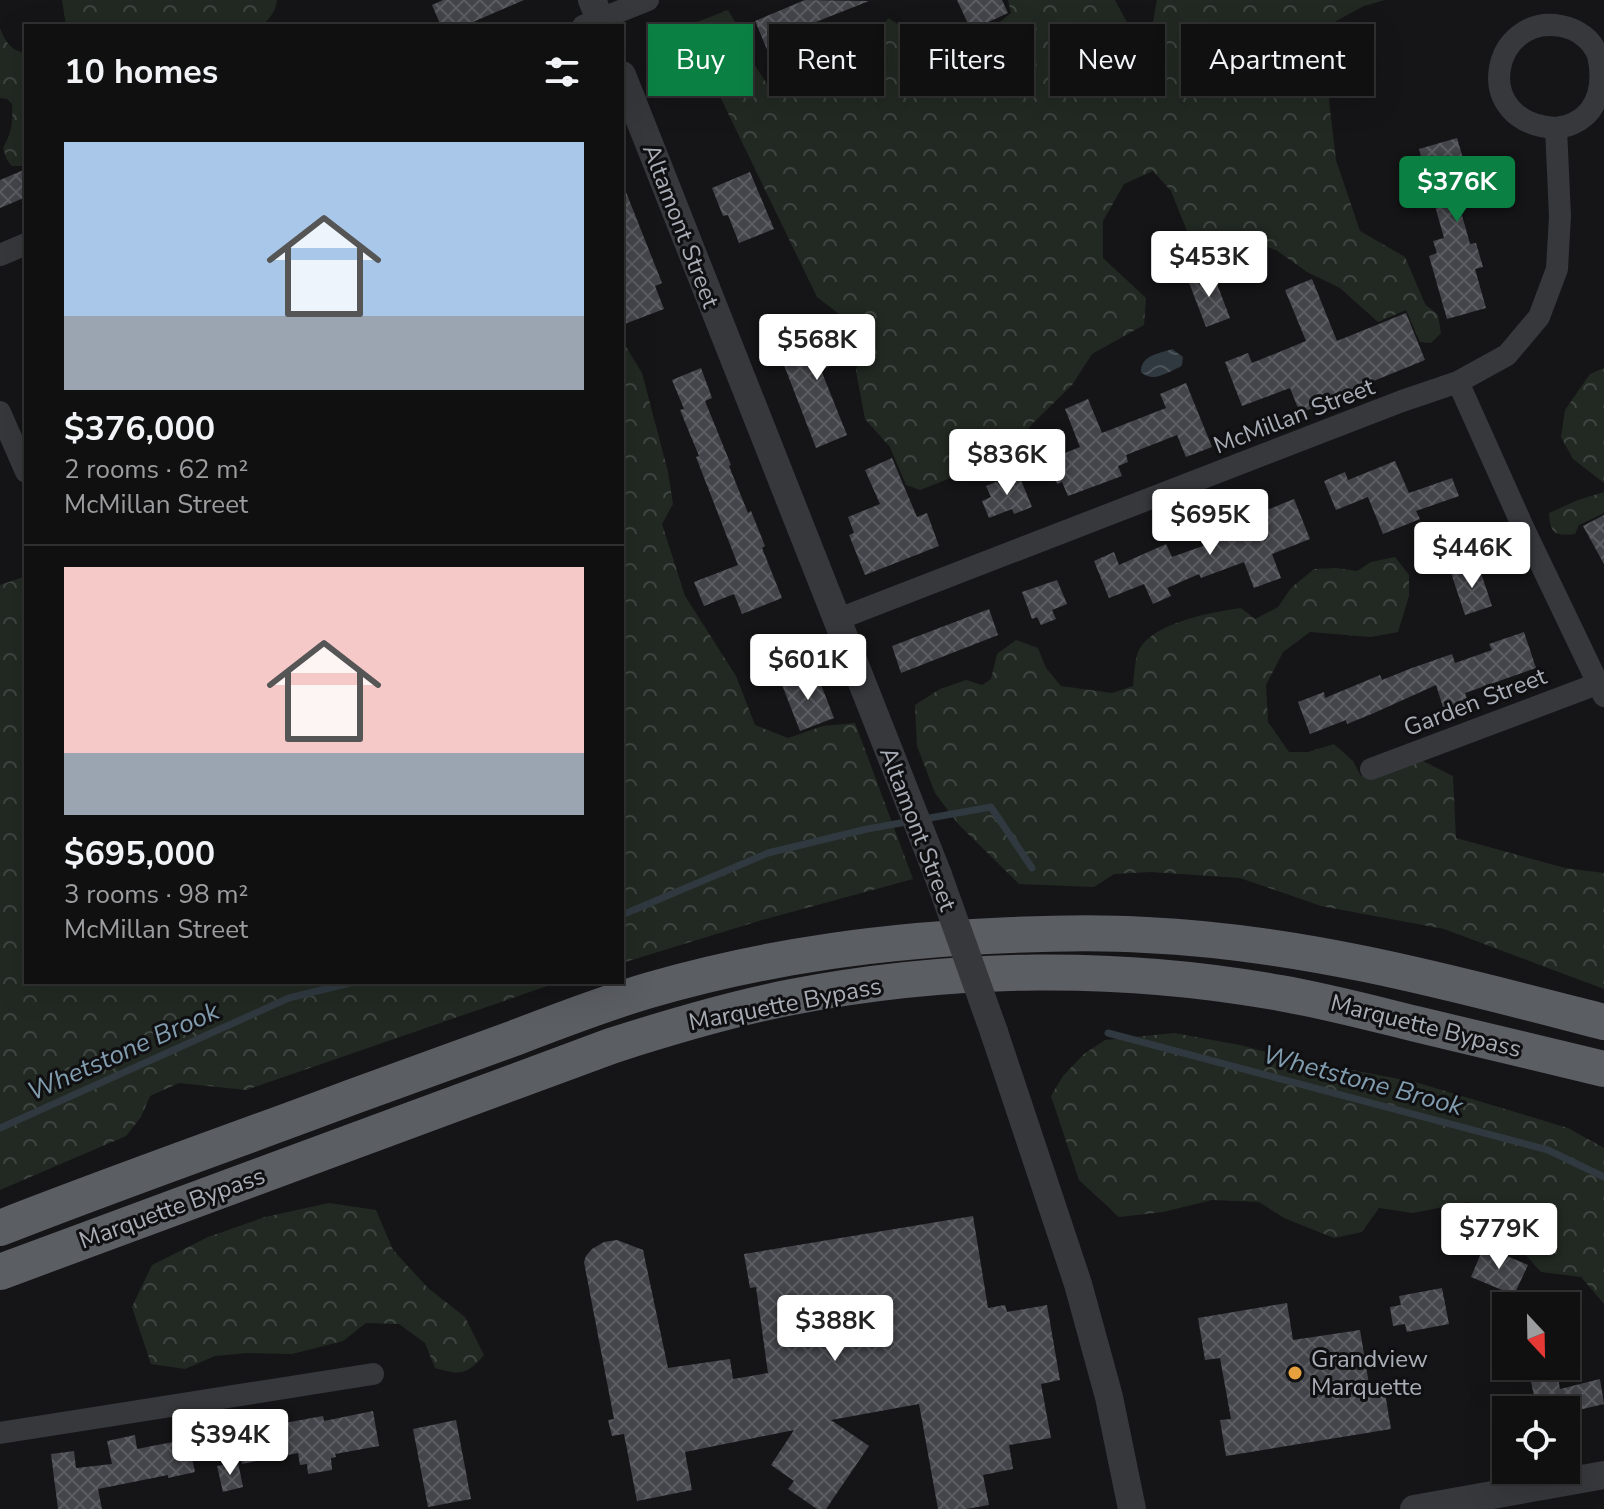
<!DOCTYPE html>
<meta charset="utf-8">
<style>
:root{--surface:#101011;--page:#1e1e1f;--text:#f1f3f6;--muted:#9c9d9f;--line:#303031;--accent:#0b8043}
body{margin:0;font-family:"Nunito Sans",sans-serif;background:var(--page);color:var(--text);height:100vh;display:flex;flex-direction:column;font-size:30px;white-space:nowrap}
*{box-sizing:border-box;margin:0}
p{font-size:26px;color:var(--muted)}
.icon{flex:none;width:44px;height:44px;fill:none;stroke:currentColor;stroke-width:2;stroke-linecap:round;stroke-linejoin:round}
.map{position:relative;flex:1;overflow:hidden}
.side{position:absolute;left:24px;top:24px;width:600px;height:960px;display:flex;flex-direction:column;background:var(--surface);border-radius:0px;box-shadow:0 8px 32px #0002,0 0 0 2px var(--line)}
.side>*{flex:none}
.guide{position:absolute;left:648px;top:24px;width:760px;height:72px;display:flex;gap:16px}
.needle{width:52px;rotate:158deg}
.buttons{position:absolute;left:1492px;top:1292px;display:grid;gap:16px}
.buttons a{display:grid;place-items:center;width:88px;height:88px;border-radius:0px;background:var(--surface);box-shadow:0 8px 32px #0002,0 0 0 2px var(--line);font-size:40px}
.price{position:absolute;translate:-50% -68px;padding:0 18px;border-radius:8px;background:#fff;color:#222;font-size:26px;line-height:52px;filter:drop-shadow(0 2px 4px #0008)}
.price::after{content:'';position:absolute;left:50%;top:48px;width:24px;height:18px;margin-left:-12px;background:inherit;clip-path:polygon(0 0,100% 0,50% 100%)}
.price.active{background:var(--accent);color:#fff}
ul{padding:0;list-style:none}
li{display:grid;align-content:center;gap:16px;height:424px;padding:0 40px}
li+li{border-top:2px solid var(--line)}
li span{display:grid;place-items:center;height:248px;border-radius:0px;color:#555}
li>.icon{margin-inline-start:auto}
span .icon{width:144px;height:144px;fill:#fffc;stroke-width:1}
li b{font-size:34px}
h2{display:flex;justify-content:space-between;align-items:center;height:96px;padding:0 40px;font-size:34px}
.tag{padding:0 28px;border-radius:0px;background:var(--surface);box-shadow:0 8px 32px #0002,0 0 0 2px var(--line);font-size:28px;line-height:72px}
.tag.active{background:var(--accent);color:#fff}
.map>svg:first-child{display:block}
</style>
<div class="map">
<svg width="1604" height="1509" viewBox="0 0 1604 1509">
<defs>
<pattern id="forest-crowns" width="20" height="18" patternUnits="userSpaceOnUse" patternTransform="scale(2)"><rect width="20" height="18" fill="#222922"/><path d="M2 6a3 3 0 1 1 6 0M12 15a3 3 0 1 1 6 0" fill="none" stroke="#3f4540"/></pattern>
<pattern id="water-waves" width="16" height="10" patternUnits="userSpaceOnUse" patternTransform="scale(2)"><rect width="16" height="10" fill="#2f393f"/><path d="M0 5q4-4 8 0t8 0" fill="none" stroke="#4a5358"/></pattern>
<pattern id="building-cross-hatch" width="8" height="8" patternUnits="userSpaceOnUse" patternTransform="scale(2)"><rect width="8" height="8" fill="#44454a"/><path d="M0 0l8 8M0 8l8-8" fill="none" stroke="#5c5d62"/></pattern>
</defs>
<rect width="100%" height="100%" fill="#151517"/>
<g fill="url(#forest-crowns)">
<path d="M 62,0 L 277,0 C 276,11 269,20 261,26 L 66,26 Z"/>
<polygon points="1008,0 1115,0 1130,28 1138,33 1152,27 1157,0 1385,0 1364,6 1336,21 1329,101 1336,160 1360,231 1405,257 1425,304 1438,315 1441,333 1431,343 1420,342 1406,310 1378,322 1340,288 1307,272 1276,250 1245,240 1199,261 1171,191 1153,171 1124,184 1103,221 1103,258 1146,298 1144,325 1092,354 1072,385 1032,424 1007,456 920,490 906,485 890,447 865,419 856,371 859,355 847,320 817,297 710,76 692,24 728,10 739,29 752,61 767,84 800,92 853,68 871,51 888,18 915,34 936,61 953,72 968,61 980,38 1011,13"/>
<path d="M 0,28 C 5,42 11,51 26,53 L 25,166 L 12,166 L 7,160 L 3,148 C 12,132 13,123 12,104 L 7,99 L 0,98 Z"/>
<polygon points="622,340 642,373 668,472 673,504 662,524 685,596 736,676 755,725 788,738 823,726 855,723 913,879 762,920 622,963"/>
<polygon points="1604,368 1604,483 1573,459 1561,437 1565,410 1590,374"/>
<path d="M 1604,492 L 1604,513 L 1579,525 L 1575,534 C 1555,536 1550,534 1549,513 L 1578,500 Z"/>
<path d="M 1395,557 L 1409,575 L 1409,596 L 1398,632 L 1371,637 L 1310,632 L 1283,652 L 1266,685 L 1268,722 L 1289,752 L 1308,752 L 1334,744 L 1353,761 L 1361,776 L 1421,760 L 1453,776 L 1456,838 L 1565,868 L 1604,873 L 1604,989 L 1444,929 L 1321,906 L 1240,878 L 1151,872 L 1114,874 L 1094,887 L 1019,884 L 959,825 L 935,793 L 917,746 L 915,705 L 940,689 L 966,680 L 982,685 L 991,679 L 997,654 L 1016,640 L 1038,648 L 1046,668 L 1061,686 L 1112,693 L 1133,686 C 1134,676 1135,655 1140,648 C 1156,622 1213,612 1241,608 L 1255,619 L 1278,607 L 1291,588 L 1314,569 L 1336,568 L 1357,571 L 1371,562 Z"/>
<polygon points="26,576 26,982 559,982 246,1090 179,1083 150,1096 141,1117 126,1136 0,1190 0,585"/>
<polygon points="1174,1033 1240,1045 1289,1058 1415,1082 1568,1128 1604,1148 1604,1304 1581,1277 1541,1272 1505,1232 1468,1202 1413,1213 1379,1208 1362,1232 1334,1238 1284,1218 1259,1202 1212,1200 1163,1212 1119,1217 1079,1180 1051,1096 1063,1076 1084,1054 1105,1040"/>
<path d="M 329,1203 L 376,1210 L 393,1250 L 428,1288 L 465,1317 L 484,1355 C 466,1376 460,1375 435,1368 L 425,1343 L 399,1324 L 366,1323 L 343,1341 L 292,1354 L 248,1353 L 215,1356 L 185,1369 L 151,1364 L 132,1307 L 152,1265 L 208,1237 L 265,1217 Z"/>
</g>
<path fill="url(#water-waves)" d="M 1172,349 L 1183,357 L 1182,365 L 1180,367 C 1166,373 1153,383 1141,372 C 1141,355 1158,354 1172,349 Z"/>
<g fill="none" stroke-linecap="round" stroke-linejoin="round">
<g stroke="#2f393f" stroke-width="7">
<polyline points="924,819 991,807 1032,868"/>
<polyline points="622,915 768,853 867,829 912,821"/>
<polyline points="1108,1033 1548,1150 1604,1177"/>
<polyline points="0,1128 289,998 354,982"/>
</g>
</g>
<g fill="url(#building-cross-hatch)">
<polygon points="443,0 524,0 473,22 474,26 441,26 432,5"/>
<polygon points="805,0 869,1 793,31 803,54 774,66 755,21"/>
<polygon points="957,0 1002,0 1008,13 971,30"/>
<polygon points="698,48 712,85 686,96 671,59"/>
<polygon points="1457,138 1467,172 1496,164 1505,194 1460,208 1470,244 1476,243 1483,267 1475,269 1486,308 1447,319 1429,256 1437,253 1433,241 1444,238 1419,149"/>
<polygon points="26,169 26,197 0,208 0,180"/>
<polygon points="750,172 774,229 739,243 728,215 723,216 712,188"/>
<polygon points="622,182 662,283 655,286 664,309 622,325"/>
<polygon points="1212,271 1230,318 1206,327 1188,280"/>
<polygon points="1312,279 1337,341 1406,313 1425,360 1327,400 1328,402 1300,413 1290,388 1242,406 1225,362 1248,353 1252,363 1306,341 1285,290"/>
<polygon points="845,328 856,355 821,370 847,435 816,448 777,347 802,337 806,345"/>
<polygon points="701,368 712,398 705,401 731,465 729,466 748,513 751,511 765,546 762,548 782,598 742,614 734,594 704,606 694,582 738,565 696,457 699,456 680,410 684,409 672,380"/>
<polygon points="1186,383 1212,447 1186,457 1177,435 1126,455 1128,462 1118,466 1122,476 1068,496 1062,482 1057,484 1048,460 1080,447 1065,409 1088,399 1102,433 1166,408 1160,394"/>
<polygon points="892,458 917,517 927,513 939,546 865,575 849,535 854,533 848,517 880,504 865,470"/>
<polygon points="1395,461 1409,493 1452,478 1459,496 1416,511 1420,519 1383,534 1368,497 1336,510 1324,481 1345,472 1348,480"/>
<polygon points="1018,473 1032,507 1014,514 1012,509 989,518 982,501 991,497 986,486"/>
<polygon points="1294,499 1310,539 1272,554 1281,578 1254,588 1244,562 1201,578 1199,574 1167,588 1171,596 1153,604 1144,584 1109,598 1094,561 1114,552 1119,565 1166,544 1172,557 1234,535 1233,532 1260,522 1257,514"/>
<polygon points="1604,515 1604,564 1583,526"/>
<polygon points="1478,564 1492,606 1465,615 1451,573"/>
<polygon points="1057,580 1067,604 1052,610 1056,619 1041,625 1037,617 1032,619 1022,592"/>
<polygon points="989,609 998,635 901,673 892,646"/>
<polygon points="1524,632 1536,668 1465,693 1468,702 1444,710 1436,685 1374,713 1347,724 1346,720 1310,734 1298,702 1324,692 1325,698 1380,675 1382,680 1412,668 1452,654 1455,663 1492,650 1489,644"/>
<polygon points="816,672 834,718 800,731 782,685"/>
<polygon points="973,1216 988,1308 1005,1305 1007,1312 1047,1305 1060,1380 1041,1384 1051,1438 1009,1445 1013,1469 983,1475 989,1505 966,1509 938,1509 919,1404 831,1420 869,1446 826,1509 817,1509 788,1489 794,1481 771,1465 794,1430 685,1452 692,1490 637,1501 624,1434 612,1436 608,1420 614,1419 584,1262 586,1256 592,1249 604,1242 617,1240 643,1250 668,1368 730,1359 733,1379 768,1373 756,1287 750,1288 744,1254"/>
<polygon points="1484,1246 1528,1265 1514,1295 1471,1277"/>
<polygon points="1442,1288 1449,1324 1407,1332 1405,1324 1393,1326 1390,1307 1401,1305 1399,1296"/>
<polygon points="1287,1303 1293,1340 1360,1330 1369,1384 1383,1381 1391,1429 1226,1456 1220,1420 1231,1419 1220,1358 1205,1360 1198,1318"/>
<polygon points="1556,1367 1560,1389 1600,1379 1604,1404 1566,1413 1566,1410 1537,1410 1529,1372"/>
<polygon points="373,1411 379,1446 335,1454 336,1457 331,1458 332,1470 308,1474 307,1464 300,1465 298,1453 242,1464 235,1429 267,1423 268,1426 323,1416 324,1421"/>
<polygon points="456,1420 471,1499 428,1507 413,1429"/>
<polygon points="135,1435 137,1449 188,1439 195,1472 168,1478 168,1475 98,1489 102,1509 58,1509 51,1454 74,1451 76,1468 112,1464 107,1441"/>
<polygon points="238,1462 243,1487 223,1492 217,1466"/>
</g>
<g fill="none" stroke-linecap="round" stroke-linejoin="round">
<g stroke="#36383c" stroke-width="22">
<polyline points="583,26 648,0"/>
<polyline points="0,255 26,244"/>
<polyline points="1458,382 1523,527 1604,696"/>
<polyline points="0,412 26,472"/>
<path d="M 836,620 L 1402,401 L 1458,382 L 1507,355 L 1539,317 L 1557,269 L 1560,216 L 1556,128 C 1468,123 1492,13 1561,26 C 1578,29 1592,40 1598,55 C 1604,81 1600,111 1574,123 C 1569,126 1562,127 1556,128"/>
<polyline points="1371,769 1597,684"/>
<polyline points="0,1433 373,1374"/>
</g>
<g stroke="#36383c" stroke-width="28">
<polyline points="592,0 603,26"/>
<polyline points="622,75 938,875"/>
<polyline points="994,1032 1078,1284 1109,1397 1132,1509"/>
<polyline points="1414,1509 1604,1475"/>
</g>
<g stroke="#5b5e63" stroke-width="36">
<path d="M 0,1228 C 117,1182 235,1141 352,1097 C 407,1077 462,1057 517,1037 C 561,1020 605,1003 650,990 C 771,955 888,940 1012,935 C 1057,933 1101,932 1146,935 C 1302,942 1453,983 1604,1022"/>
<path d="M 0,1272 L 611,1046 C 670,1027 730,1009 792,997 C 952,966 1120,964 1280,993 C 1326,1001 1371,1013 1416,1024 C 1478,1039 1541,1054 1604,1069"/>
</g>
<polyline stroke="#36383c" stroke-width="28" points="938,875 994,1032"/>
</g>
<circle fill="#e6a13e" stroke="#101012" stroke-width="3" cx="1295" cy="1373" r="8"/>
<g text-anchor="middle" stroke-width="6" stroke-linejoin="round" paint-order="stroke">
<g font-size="24" fill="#a8adb6" stroke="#101012">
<text transform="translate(681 226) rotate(69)" y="8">Altamont Street</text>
<text transform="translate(1294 416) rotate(-21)" y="8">McMillan Street</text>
<text transform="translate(1475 702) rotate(-21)" y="8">Garden Street</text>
<text transform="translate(918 829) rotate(69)" y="8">Altamont Street</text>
<text transform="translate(785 1004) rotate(-11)" y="8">Marquette Bypass</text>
<text transform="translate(1426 1026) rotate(14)" y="8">Marquette Bypass</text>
<text transform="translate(172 1208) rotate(-20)" y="8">Marquette Bypass</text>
</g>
<g font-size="24" fill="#a8adb6" stroke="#101012" text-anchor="start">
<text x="1311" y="1367">Grandview<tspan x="1311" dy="28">Marquette</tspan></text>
</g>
<g font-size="26" font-style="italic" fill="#819daf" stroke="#101012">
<text transform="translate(123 1051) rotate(-24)" y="9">Whetstone Brook</text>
<text transform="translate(1363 1080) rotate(15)" y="9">Whetstone Brook</text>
</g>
</g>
</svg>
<div class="buttons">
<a><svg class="needle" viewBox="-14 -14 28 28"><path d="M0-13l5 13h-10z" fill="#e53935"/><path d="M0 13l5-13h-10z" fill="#9c9d9f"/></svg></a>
<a><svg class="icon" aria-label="locate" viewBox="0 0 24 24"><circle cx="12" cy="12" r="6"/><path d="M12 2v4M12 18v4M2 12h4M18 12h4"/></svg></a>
</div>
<b class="price active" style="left:1457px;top:224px">$376K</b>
<b class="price" style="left:1209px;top:299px">$453K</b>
<b class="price" style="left:817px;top:382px">$568K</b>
<b class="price" style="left:1007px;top:497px">$836K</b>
<b class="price" style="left:1210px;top:557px">$695K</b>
<b class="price" style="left:1472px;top:590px">$446K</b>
<b class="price" style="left:808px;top:702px">$601K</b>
<b class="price" style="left:1499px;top:1271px">$779K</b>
<b class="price" style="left:835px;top:1363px">$388K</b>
<b class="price" style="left:230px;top:1477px">$394K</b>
<div class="guide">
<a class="tag active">Buy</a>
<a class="tag">Rent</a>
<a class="tag">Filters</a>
<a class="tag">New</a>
<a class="tag">Apartment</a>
</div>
<section class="side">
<h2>10 homes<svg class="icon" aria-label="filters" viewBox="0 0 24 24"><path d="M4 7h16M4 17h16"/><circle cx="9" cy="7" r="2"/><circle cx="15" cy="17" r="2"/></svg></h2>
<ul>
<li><span style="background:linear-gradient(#a9c7e8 70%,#9aa5b1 0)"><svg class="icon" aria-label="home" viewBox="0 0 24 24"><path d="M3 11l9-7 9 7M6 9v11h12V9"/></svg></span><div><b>$376,000</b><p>2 rooms · 62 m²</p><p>McMillan Street</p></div></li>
<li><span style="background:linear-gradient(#f6c9c9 75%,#9aa5b1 0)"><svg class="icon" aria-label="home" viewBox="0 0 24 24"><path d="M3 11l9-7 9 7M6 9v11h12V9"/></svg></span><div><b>$695,000</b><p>3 rooms · 98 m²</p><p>McMillan Street</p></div></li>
</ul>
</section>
</div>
